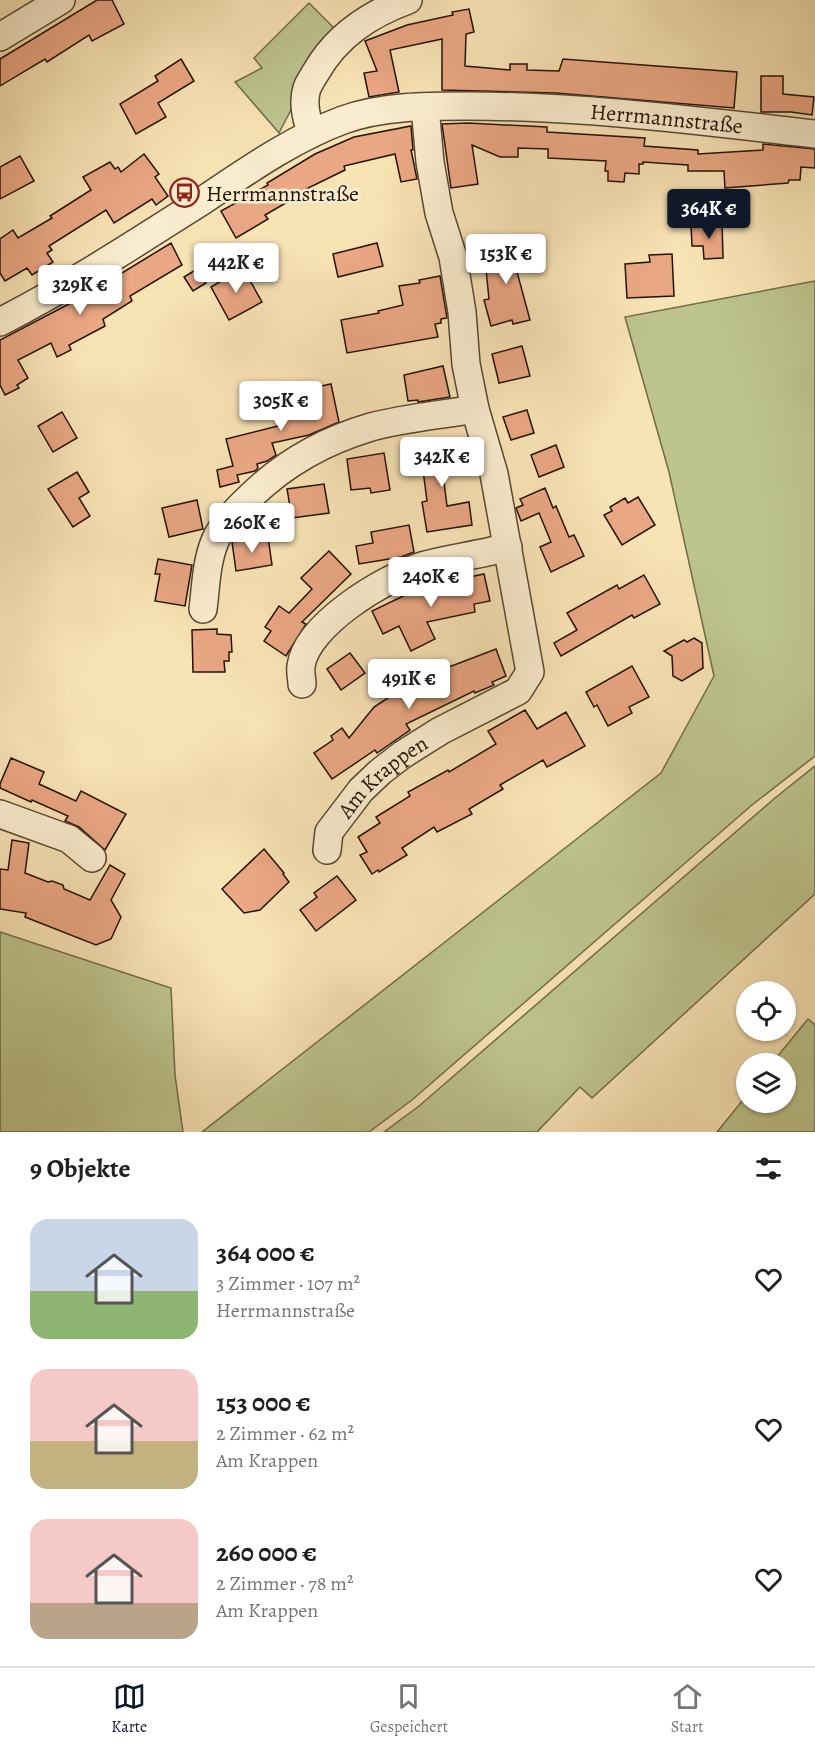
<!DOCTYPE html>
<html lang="de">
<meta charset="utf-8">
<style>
:root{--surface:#fff;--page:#f6f6f6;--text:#202124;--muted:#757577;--line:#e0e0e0;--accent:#111827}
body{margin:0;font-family:Alegreya,serif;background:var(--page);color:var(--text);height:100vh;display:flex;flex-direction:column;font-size:22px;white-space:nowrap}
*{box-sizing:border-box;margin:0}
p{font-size:20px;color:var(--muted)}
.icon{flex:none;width:33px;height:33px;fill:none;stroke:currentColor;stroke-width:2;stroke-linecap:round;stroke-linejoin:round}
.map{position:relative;height:1132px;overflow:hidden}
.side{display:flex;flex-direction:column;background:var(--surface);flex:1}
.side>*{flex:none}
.buttons{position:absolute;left:736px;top:981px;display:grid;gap:12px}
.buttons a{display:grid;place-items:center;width:60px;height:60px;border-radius:50%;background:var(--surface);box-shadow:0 2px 4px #0004;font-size:30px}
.price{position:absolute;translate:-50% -51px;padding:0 14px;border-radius:6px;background:#fff;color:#222;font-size:20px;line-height:39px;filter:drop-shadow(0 2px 3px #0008)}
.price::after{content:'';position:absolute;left:50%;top:36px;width:18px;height:14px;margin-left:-9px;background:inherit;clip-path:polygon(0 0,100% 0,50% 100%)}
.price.active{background:var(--accent);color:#fff}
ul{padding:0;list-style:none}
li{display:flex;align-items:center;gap:18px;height:150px;padding:0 30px}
li span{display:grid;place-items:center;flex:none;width:168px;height:120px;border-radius:18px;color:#555}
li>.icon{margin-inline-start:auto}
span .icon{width:72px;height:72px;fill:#fffc;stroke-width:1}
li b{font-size:26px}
h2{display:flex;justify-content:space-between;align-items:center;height:72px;padding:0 30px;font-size:26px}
.dock{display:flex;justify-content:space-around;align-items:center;height:84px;border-top:2px solid var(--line);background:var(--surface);font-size:16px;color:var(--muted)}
.dock a{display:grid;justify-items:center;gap:3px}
.dock .active{color:var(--accent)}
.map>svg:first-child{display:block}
</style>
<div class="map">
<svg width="815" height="1132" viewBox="0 0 815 1132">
<rect width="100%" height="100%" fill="#f8e3b5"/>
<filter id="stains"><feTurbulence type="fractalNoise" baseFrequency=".00333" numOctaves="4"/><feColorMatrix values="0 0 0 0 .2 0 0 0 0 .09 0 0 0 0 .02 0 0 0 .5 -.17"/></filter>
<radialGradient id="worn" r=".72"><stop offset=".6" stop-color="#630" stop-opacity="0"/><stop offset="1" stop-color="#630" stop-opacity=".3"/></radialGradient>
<g fill="#bdc48d" stroke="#706b49" stroke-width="1.5">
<polygon points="309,3 338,32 301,80 291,110 279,133 235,82 262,68 254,58"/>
<polygon points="815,281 815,756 752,805 412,1100 369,1132 202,1132 661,773 714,676 669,472 625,317"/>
<polygon points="815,766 815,894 592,1098 580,1087 537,1132 384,1132 419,1106 775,798"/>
<polygon points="0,932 171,988 175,1075 183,1132 0,1132"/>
<polygon points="808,1019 815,1025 815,1132 717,1132 747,1095 747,1102 786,1102 786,1064 772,1063"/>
</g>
<g fill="#eaa783" stroke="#231205" stroke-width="1.5">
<polygon points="97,0 112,0 124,24 92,41 89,35 47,62 45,59 0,86 0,59"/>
<polygon points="469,9 474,32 466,34 465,66 510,70 510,64 527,64 527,70 559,71 563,59 737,72 734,108 556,93 442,90 442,39 390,50 399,92 369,97 364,73 377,71 365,41 407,25 453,15 452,12"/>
<polygon points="181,59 194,81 158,103 166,117 136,134 120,104 158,81 155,76"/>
<polygon points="761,76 783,76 783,94 814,97 812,115 791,112 761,112"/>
<polygon points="468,123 547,127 547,132 645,138 644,146 698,150 698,154 763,150 763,144 815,149 815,168 801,167 800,180 789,180 788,183 725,188 724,171 688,171 688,165 643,162 643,164 639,164 639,174 625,173 624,182 608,181 608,171 605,171 606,161 548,158 548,149 518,148 518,157 500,157 472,145 478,184 451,188 442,124"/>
<polygon points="411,126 413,150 411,150 417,179 401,182 395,154 344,166 345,170 304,190 305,192 265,215 268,219 236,238 221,211 268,185 267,183 315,154 354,137"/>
<polygon points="144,154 159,174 155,177 168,196 156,205 152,199 114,223 106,210 49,246 52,250 47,253 53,262 32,275 27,268 5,281 0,273 0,239 13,230 18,238 52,218 50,216 91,190 83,177 110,162 115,169 118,167 121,172"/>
<polygon points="20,156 34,181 0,199 0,167"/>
<polygon points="722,223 723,258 704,259 703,246 692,246 691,225"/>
<polygon points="171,243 182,265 130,296 132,301 103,319 105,326 69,345 71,350 57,357 51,343 18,360 28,378 17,385 19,388 5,395 0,385 0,340 86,295"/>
<polygon points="377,243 383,266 338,277 333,254"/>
<polygon points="525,246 527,271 517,272 530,320 513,324 512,320 491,326 484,300 489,299 484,250"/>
<polygon points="672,254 674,296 627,298 625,264 650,262 649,255"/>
<polygon points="243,268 262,302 229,320 211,287"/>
<polygon points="197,269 206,283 193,291 184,277"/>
<polygon points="440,276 447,318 441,319 441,323 435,324 438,337 347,353 341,320 379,313 378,311 403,305 399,286 420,283 419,280"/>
<polygon points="522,346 530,376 499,383 492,354"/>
<polygon points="443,366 450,397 418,402 418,400 408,401 404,375"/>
<polygon points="331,384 339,422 309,435 272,443 276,455 267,461 257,464 258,468 255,471 237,475 239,482 220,487 217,470 233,466 226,439 282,425 281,419 292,416 287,393"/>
<polygon points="527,410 534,433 511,440 503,417"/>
<polygon points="62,412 77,438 53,452 38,426"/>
<polygon points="458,442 462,471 443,474 447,506 469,502 472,525 427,532 422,502 427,501 420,447"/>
<polygon points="556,445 564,467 539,477 531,455"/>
<polygon points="384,453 390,490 371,493 370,488 351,490 347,459"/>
<polygon points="77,472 89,492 79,498 90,516 73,527 48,489"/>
<polygon points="324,484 329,513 292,518 287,489"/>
<polygon points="545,488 553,508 556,506 569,537 574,535 584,556 551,572 540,547 551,542 539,513 521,521 516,508 523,505 520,499"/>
<polygon points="638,497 655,525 622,545 604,515 612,511 610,507 625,498 628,503"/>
<polygon points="197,500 203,529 169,537 162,508"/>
<polygon points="409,525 414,552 401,557 359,564 356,546 373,543 371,532"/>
<polygon points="268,537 272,565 236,571 232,542"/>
<polygon points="329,551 351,574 302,622 306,624 286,656 264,641 271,631 265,627 279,606 289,613 312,589 301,578"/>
<polygon points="158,559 192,565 185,606 155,601 160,574 155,574"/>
<polygon points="484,574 490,601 474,604 475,612 427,622 435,639 411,651 399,626 383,634 372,611 422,587"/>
<polygon points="644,575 660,604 634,618 632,615 561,656 554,643 577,630 567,613 617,585 619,589"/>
<polygon points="217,629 217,634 231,635 232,652 229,652 229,661 224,661 225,672 193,672 192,630"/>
<polygon points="694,638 702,643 703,668 682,681 673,676 672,656 664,651 684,640 687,642"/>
<polygon points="496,649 506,676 492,682 494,685 475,693 474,691 406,724 410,730 377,753 375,750 332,779 314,753 333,740 331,736 342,728 349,738 374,707 403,688 449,667"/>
<polygon points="350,653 365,673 341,690 327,669"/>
<polygon points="632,666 649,697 629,707 632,713 608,726 597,705 594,707 586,692"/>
<polygon points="525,710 537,729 566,712 585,746 547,767 543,760 500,785 503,789 469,809 472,814 437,832 434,827 402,848 407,855 379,872 378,870 372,874 360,855 367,852 358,837 380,823 376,817 410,796 408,792 448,770 449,772 496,744 488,731"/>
<polygon points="11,758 44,772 39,784 76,801 81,791 126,814 105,850 79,827 65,821 68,816 32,800 31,802 0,788 0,784"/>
<polygon points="12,840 29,843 25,873 48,882 52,881 63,885 64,889 90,900 110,865 125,874 111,900 121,917 111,939 96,945 25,917 26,913 0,909 0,869 8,870"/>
<polygon points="264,849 284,873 283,874 289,882 260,910 244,913 222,889"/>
<polygon points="337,876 356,900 316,931 300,910 317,897 314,893"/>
</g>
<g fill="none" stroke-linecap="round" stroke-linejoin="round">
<defs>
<g id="minor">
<polyline points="0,37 61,0"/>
<path d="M 311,134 C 307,119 302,103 307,88 C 309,83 313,77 316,72 C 337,35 370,14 408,0"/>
<path id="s1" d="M 0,322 C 70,286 136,243 202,201 C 247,171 292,139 343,120 C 382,106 426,106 468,106 C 584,106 700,121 815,134"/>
<path d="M 203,609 C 206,586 206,563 215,541 C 222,524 239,507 252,495 C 285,463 327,440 371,427 C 405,418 441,415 475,409"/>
<path d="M 302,684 C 302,679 300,672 301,666 C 307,624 385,578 422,566 C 450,558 480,555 508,547"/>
<polyline points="0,814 69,839 92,858"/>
<path id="s2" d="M 327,850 L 329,832 L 361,790 L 380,772 L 402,755 L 440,731 L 518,691 L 530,672 L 494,474 L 475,409 L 466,364 L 462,312 L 453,257 L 439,213 L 430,162 L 425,107"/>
</g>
</defs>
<use href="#minor" stroke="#584631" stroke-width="30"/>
<use href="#minor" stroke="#faedcf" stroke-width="27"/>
</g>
<defs>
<symbol id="bus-ring" viewBox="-11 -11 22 22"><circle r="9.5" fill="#faedcf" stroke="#8f2418" stroke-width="1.5"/><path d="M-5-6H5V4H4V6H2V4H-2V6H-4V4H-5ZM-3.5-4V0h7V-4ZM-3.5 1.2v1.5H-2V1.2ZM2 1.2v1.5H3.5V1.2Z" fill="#8f2418"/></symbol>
</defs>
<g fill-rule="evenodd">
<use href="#bus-ring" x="168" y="176" width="33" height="33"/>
</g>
<g text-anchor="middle" stroke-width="5" stroke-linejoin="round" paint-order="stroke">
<g font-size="22" fill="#231205" stroke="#faedcf">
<text dy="8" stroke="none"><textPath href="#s1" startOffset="724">Herrmannstraße</textPath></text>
<text dy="8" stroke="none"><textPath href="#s2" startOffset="96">Am Krappen</textPath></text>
</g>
<g font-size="22" fill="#231205" stroke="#faedcf" text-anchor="start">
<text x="206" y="201">Herrmannstraße</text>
</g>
</g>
<rect width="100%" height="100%" filter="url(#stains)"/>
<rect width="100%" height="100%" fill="url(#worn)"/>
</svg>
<div class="buttons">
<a><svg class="icon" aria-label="locate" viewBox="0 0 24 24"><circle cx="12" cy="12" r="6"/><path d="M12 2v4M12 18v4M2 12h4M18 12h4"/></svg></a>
<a><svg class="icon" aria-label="layers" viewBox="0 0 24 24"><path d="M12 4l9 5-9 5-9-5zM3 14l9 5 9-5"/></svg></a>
</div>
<b class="price active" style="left:709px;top:240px">364K €</b>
<b class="price" style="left:506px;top:285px">153K €</b>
<b class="price" style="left:236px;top:294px">442K €</b>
<b class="price" style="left:80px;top:316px">329K €</b>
<b class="price" style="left:281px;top:432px">305K €</b>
<b class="price" style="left:442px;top:488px">342K €</b>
<b class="price" style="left:252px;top:554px">260K €</b>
<b class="price" style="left:431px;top:608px">240K €</b>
<b class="price" style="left:409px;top:710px">491K €</b>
</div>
<section class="side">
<h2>9 Objekte<svg class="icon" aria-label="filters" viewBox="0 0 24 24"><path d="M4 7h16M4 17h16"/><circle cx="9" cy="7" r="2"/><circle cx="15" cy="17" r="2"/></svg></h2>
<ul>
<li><span style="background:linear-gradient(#c9d6e8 60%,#8fb573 0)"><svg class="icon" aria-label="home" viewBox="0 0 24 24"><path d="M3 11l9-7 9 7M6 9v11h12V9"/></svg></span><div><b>364 000 €</b><p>3 Zimmer · 107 m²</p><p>Herrmannstraße</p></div><svg class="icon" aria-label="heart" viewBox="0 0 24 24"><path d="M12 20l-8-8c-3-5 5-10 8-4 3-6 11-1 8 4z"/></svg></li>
<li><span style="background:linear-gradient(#f6c9c9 60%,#c2b280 0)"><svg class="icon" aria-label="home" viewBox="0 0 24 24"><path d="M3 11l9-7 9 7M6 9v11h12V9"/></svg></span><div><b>153 000 €</b><p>2 Zimmer · 62 m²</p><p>Am Krappen</p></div><svg class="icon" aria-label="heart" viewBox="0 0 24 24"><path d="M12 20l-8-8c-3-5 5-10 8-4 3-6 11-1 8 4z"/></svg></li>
<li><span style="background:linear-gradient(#f6c9c9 70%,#b9a48a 0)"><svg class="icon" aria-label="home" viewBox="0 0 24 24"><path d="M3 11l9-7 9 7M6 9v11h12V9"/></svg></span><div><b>260 000 €</b><p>2 Zimmer · 78 m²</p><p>Am Krappen</p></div><svg class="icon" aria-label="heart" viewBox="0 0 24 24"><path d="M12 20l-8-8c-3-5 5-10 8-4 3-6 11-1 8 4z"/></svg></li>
</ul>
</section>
<nav class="dock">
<a class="active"><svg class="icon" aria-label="map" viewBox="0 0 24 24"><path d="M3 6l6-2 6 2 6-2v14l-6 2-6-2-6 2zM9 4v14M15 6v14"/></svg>Karte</a>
<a><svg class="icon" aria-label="saved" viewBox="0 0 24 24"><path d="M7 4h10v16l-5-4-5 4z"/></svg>Gespeichert</a>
<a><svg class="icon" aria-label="home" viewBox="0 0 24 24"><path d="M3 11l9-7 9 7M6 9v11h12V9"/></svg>Start</a>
</nav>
